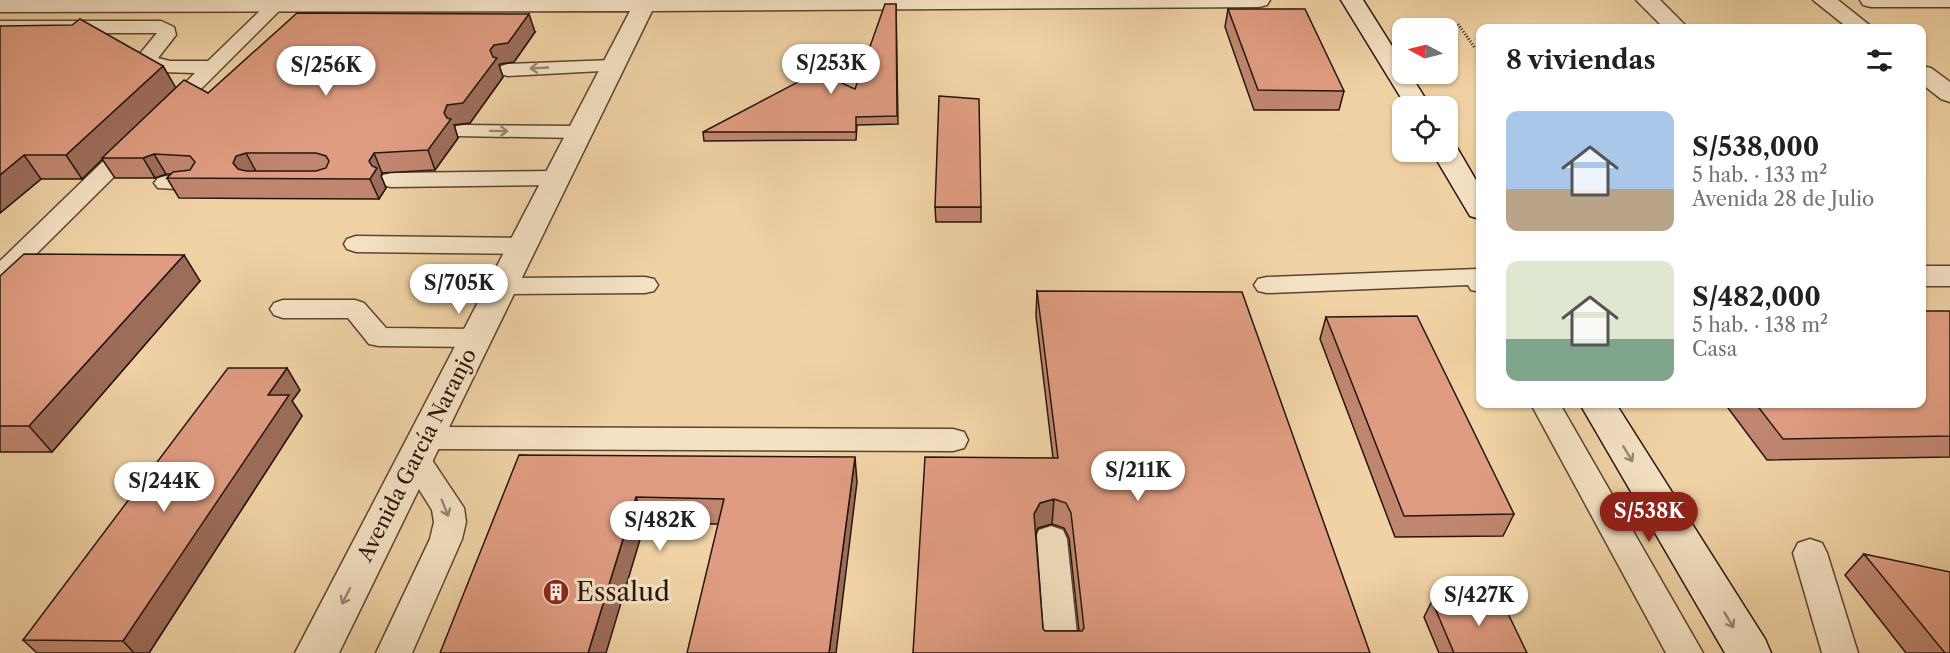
<!DOCTYPE html>
<html lang="es">
<meta charset="utf-8">
<style>
:root{--surface:#fff;--page:#f6f6f6;--text:#202124;--muted:#757577;--accent:#8f2418}
body{margin:0;font-family:"Libre Caslon Text",serif;background:var(--page);color:var(--text);height:100vh;display:flex;flex-direction:column;font-size:22px;white-space:nowrap}
*{box-sizing:border-box;margin:0}
p{font-size:20px;color:var(--muted)}
.icon{flex:none;width:33px;height:33px;fill:none;stroke:currentColor;stroke-width:2;stroke-linecap:round;stroke-linejoin:round}
.map{position:relative;flex:1;overflow:hidden}
.details{position:absolute;left:1476px;top:24px;width:450px;height:384px;display:flex;flex-direction:column;background:var(--surface);border-radius:12px;box-shadow:0 2px 4px #0004}
.details>*{flex:none}
.needle{width:39px;rotate:277deg}
.buttons{position:absolute;left:1392px;top:18px;display:grid;gap:12px}
.buttons a{display:grid;place-items:center;width:66px;height:66px;border-radius:12px;background:var(--surface);box-shadow:0 2px 4px #0004;font-size:30px}
.price{position:absolute;translate:-50% -51px;padding:0 14px;border-radius:21px;background:#fff;color:#222;font-size:20px;line-height:39px;filter:drop-shadow(0 2px 3px #0008)}
.price::after{content:'';position:absolute;left:50%;top:36px;width:18px;height:14px;margin-left:-9px;background:inherit;clip-path:polygon(0 0,100% 0,50% 100%)}
.price.current{background:var(--accent);color:#fff}
ul{padding:0;list-style:none}
li{display:flex;align-items:center;gap:18px;height:150px;padding:0 30px}
li span{display:grid;place-items:center;flex:none;width:168px;height:120px;border-radius:12px;color:#555}
li>.icon{margin-inline-start:auto}
span .icon{width:72px;height:72px;fill:#fffc;stroke-width:1}
li b{font-size:26px}
h2{display:flex;justify-content:space-between;align-items:center;height:72px;padding:0 30px;font-size:26px}
.map>svg:first-child{display:block}
</style>
<div class="map">
<svg width="1950" height="653" viewBox="0 0 1950 653">
<rect width="100%" height="100%" fill="#f0d2a4"/>
<filter id="stains"><feTurbulence type="fractalNoise" baseFrequency=".00333" numOctaves="4"/><feColorMatrix values="0 0 0 0 .2 0 0 0 0 .09 0 0 0 0 .02 0 0 0 .5 -.17"/></filter>
<radialGradient id="worn" r=".72"><stop offset=".6" stop-color="#630" stop-opacity="0"/><stop offset="1" stop-color="#630" stop-opacity=".3"/></radialGradient>
<g fill="none" stroke-linecap="round" stroke-linejoin="round">
<defs>
<g id="service">
<polygon points="271,0 283,0 286,4 174,116 167,118 160,116 156,112 195,73 161,72 141,65 138,56 157,33 0,33 0,21 161,21 174,27 176,35 158,58 170,61 208,61"/>
<polygon points="613,60 620,62 623,66 620,70 508,76 501,74 498,70 501,66 508,64"/>
<polygon points="464,125 579,126 587,127 590,132 587,137 579,138 456,136 453,131 456,126"/>
<polygon points="135,136 143,138 146,143 143,148 14,276 0,277 0,261 127,138"/>
<polygon points="556,171 564,173 567,178 564,183 556,185 391,187 383,185 380,180 383,175 391,173"/>
<polygon points="166,176 201,178 205,183 201,188 193,190 158,188 154,183 158,178"/>
<polygon points="356,236 522,238 531,241 534,246 531,251 522,254 356,252 347,249 344,244 347,239"/>
<polygon points="1477,269 1480,270 1480,292 1471,290 1468,285 1267,293 1258,291 1254,285 1258,279 1267,277"/>
<polygon points="645,277 654,279 658,285 654,291 645,293 503,294 494,292 490,286 494,280 503,278"/>
<polygon points="283,300 355,300 364,303 386,328 476,329 486,331 490,338 486,345 476,347 379,346 369,344 348,318 283,318 274,315 270,309 274,303"/>
<polygon points="1531,404 1560,404 1703,653 1666,653"/>
<polygon points="425,427 953,429 964,432 968,440 964,448 953,451 425,449 414,446 410,438 414,430"/>
<polygon points="415,447 426,451 464,508 466,522 462,539 412,653 376,653 430,539 434,522 432,510 400,459 404,451"/>
<polygon points="1051,526 1063,530 1067,539 1079,653 1043,653 1035,539 1039,530"/>
<polygon points="1810,539 1822,543 1827,553 1858,653 1822,653 1793,553 1798,543"/>
</g>
<g id="minor">
<polygon points="0,0 1270,0 1267,5 1259,7 652,11 339,653 295,653 630,11 0,12"/>
<polygon points="1636,0 1660,0 1688,28 1664,28"/>
<polygon points="1813,0 1838,0 1873,28 1848,28"/>
<polygon points="1860,0 1950,0 1950,7 1871,7 1863,5"/>
<polygon points="1922,66 1931,68 1950,82 1950,102 1941,99 1922,84"/>
<rect x="1922" y="266" width="28" height="20"/>
</g>
<g id="secondary">
<polygon points="1341,0 1363,0 1402,62 1402,74 1410,74 1430,106 1406,106"/>
<polygon points="1448,144 1456,146 1480,187 1480,219 1470,216 1432,152 1448,152"/>
<polygon points="1580,404 1616,404 1765,639 1771,653 1725,653"/>
</g>
</defs>
<use href="#service" stroke="#584533" stroke-width="3"/>
<use href="#minor" stroke="#584533" stroke-width="3"/>
<use href="#secondary" stroke="#25160d" stroke-width="3"/>
<polyline stroke="#25160d" stroke-width="3" stroke-dasharray="1 2" stroke-linecap="butt" points="1458,24 1475,48"/>
<use href="#service" fill="#f5e2c4" fill-rule="evenodd"/>
<use href="#minor" fill="#f5e2c4" fill-rule="evenodd"/>
<use href="#secondary" fill="#f5e2c4" fill-rule="evenodd"/>
</g>
<g fill="#c18670" stroke="#25160d" stroke-width="1.5" fill-rule="evenodd">
<polygon points="896,4 898,124 857,125 856,140 704,141 703,132 855,89"/>
<polygon points="1228,9 1344,91 1339,110 1254,110 1225,27"/>
<polygon points="0,26 163,66 175,88 208,93 535,32 514,62 500,64 499,65 503,77 470,123 454,125 458,138 435,170 382,173 381,176 386,188 379,199 179,198 167,178 171,174 166,174 155,178 115,178 102,159 82,179 41,179 0,213"/>
<polygon points="935,207 981,207 981,222 936,222"/>
<polygon points="0,276 200,281 52,452 0,452"/>
<path d="M 1037,291 L 1370,653 L 913,653 L 1053,458 L 1036,316 ZM 1052,524 L 1064,528 L 1069,538 L 1079,631 L 1045,631 L 1043,629 L 1036,533 L 1038,528 Z"/>
<polygon points="1950,311 1950,457 1767,460 1725,404 1922,404"/>
<polygon points="1326,317 1514,514 1503,536 1395,537 1320,339"/>
<polygon points="300,390 292,401 302,416 149,653 37,653 23,640"/>
<polygon points="519,455 857,482 718,524 645,523"/>
<polygon points="1864,554 1950,653 1906,653 1845,575"/>
<polygon points="1432,601 1527,653 1439,653 1424,617"/>
</g>
<g fill="#9d6d5b" stroke="#25160d" stroke-width="1.5">
<polygon points="529,14 535,32 514,62 500,64 499,65 503,77 470,123 454,125 458,138 435,170 428,150 447,105 494,45"/>
<polygon points="163,66 176,88 82,179 66,155"/>
<polygon points="246,153 257,173 241,178 233,163 236,156"/>
<polygon points="374,153 382,173 381,176 386,188 379,199 370,179 369,161"/>
<polygon points="154,154 166,174 155,178 143,158"/>
<polygon points="24,155 41,179 0,213 0,175"/>
<polygon points="184,255 200,281 52,452 29,426"/>
<polygon points="287,368 300,390 292,401 302,416 149,653 134,653 123,641 268,395"/>
<polygon points="855,457 857,482 836,653 829,653"/>
<polygon points="636,497 645,523 606,653 588,653"/>
<polygon points="1054,499 1052,524 1038,528 1033,539 1034,514 1040,503"/>
</g>
<g fill="#e09c82" stroke="#25160d" stroke-width="1.5" fill-rule="evenodd">
<polygon points="885,4 896,4 897,116 856,117 856,132 703,132 817,72 855,89"/>
<polygon points="1228,9 1305,9 1344,91 1258,90"/>
<path d="M 297,13 L 529,14 L 508,43 L 494,45 L 490,50 L 493,57 L 497,58 L 463,103 L 447,105 L 444,113 L 447,118 L 451,119 L 428,150 L 374,153 L 369,161 L 372,166 L 377,168 L 370,179 L 167,178 L 173,172 L 190,170 L 195,162 L 190,156 L 154,154 L 143,158 L 102,158 L 184,80 L 208,93 ZM 246,153 L 316,153 L 326,156 L 329,161 L 326,168 L 316,171 L 246,171 L 238,169 L 233,163 L 236,156 Z"/>
<polygon points="80,19 163,66 66,155 24,155 0,175 0,26 72,25"/>
<polygon points="939,96 979,99 981,207 935,207"/>
<polygon points="24,254 184,255 29,426 0,426 0,276"/>
<path d="M 1037,291 L 1242,292 L 1370,653 L 913,653 L 925,457 L 1058,458 ZM 1054,499 L 1066,503 L 1071,513 L 1084,628 L 1082,631 L 1045,631 L 1043,629 L 1034,514 L 1040,503 Z"/>
<polygon points="1922,311 1950,311 1950,436 1783,439 1756,404 1922,404"/>
<polygon points="1417,316 1514,514 1404,516 1326,317"/>
<polygon points="228,368 287,368 268,395 289,395 123,641 23,640"/>
<polygon points="519,455 855,457 829,653 687,653 724,499 636,497 588,653 440,653"/>
<polygon points="1864,554 1950,572 1950,653 1945,653"/>
<polygon points="1501,599 1527,653 1454,653 1432,601"/>
</g>
<defs><path id="oneway-shaft" d="M-6 0H5M1.5-3L5.5 0L1.5 3" fill="none" stroke-width="1.6" stroke-linecap="round" stroke-linejoin="round" transform="scale(1.5)"/></defs>
<g stroke="#978672">
<use href="#oneway-shaft" transform="translate(539 68) rotate(177)"/>
<use href="#oneway-shaft" transform="translate(499 131) rotate(1)"/>
<use href="#oneway-shaft" transform="translate(1628 454) rotate(59)"/>
<use href="#oneway-shaft" transform="translate(445 508) rotate(68)"/>
<use href="#oneway-shaft" transform="translate(346 596) rotate(117)"/>
<use href="#oneway-shaft" transform="translate(1729 620) rotate(59)"/>
</g>
<defs>
<symbol id="building-disc" viewBox="-11 -11 22 22"><circle r="9.5" fill="#8f2418" stroke="#f5e2c4"/><path d="M-4-6H4V6H1V3H-1V6H-4ZM-2.5-4.3h1.7v1.8h-1.7ZM.8-4.3h1.7v1.8H.8ZM-2.5-1h1.7V.8h-1.7ZM.8-1h1.7V.8H.8Z" fill="#fff"/></symbol>
</defs>
<g fill-rule="evenodd">
<use href="#building-disc" x="541" y="577" width="30" height="30"/>
</g>
<g text-anchor="middle" stroke-width="6" stroke-linejoin="round" paint-order="stroke">
<g font-size="21" fill="#25160d" stroke="#f5e2c4">
<text transform="translate(417 455) rotate(-63)" y="7">Avenida García Naranjo</text>
</g>
<g font-size="26" fill="#25160d" stroke="#f5e2c4" text-anchor="start">
<text x="576" y="601">Essalud</text>
</g>
</g>
<rect width="100%" height="100%" filter="url(#stains)"/>
<rect width="100%" height="100%" fill="url(#worn)"/>
</svg>
<div class="buttons">
<a><svg class="needle" viewBox="-14 -14 28 28"><path d="M0-13l5 13h-10z" fill="#e53935"/><path d="M0 13l5-13h-10z" fill="#757577"/></svg></a>
<a><svg class="icon" aria-label="locate" viewBox="0 0 24 24"><circle cx="12" cy="12" r="6"/><path d="M12 2v4M12 18v4M2 12h4M18 12h4"/></svg></a>
</div>
<b class="price" style="left:831px;top:95px">S/253K</b>
<b class="price" style="left:326px;top:97px">S/256K</b>
<b class="price" style="left:459px;top:315px">S/705K</b>
<b class="price" style="left:1138px;top:502px">S/211K</b>
<b class="price" style="left:164px;top:513px">S/244K</b>
<b class="price current" style="left:1649px;top:543px">S/538K</b>
<b class="price" style="left:660px;top:552px">S/482K</b>
<b class="price" style="left:1479px;top:627px">S/427K</b>
<section class="details">
<h2>8 viviendas<svg class="icon" aria-label="filters" viewBox="0 0 24 24"><path d="M4 7h16M4 17h16"/><circle cx="9" cy="7" r="2"/><circle cx="15" cy="17" r="2"/></svg></h2>
<ul>
<li><span style="background:linear-gradient(#a9c7e8 65%,#b9a48a 0)"><svg class="icon" aria-label="home" viewBox="0 0 24 24"><path d="M3 11l9-7 9 7M6 9v11h12V9"/></svg></span><div><b>S/538,000</b><p>5 hab. · 133 m²</p><p>Avenida 28 de Julio</p></div></li>
<li><span style="background:linear-gradient(#dfe7d0 65%,#7fa58c 0)"><svg class="icon" aria-label="home" viewBox="0 0 24 24"><path d="M3 11l9-7 9 7M6 9v11h12V9"/></svg></span><div><b>S/482,000</b><p>5 hab. · 138 m²</p><p>Casa</p></div></li>
</ul>
</section>
</div>
